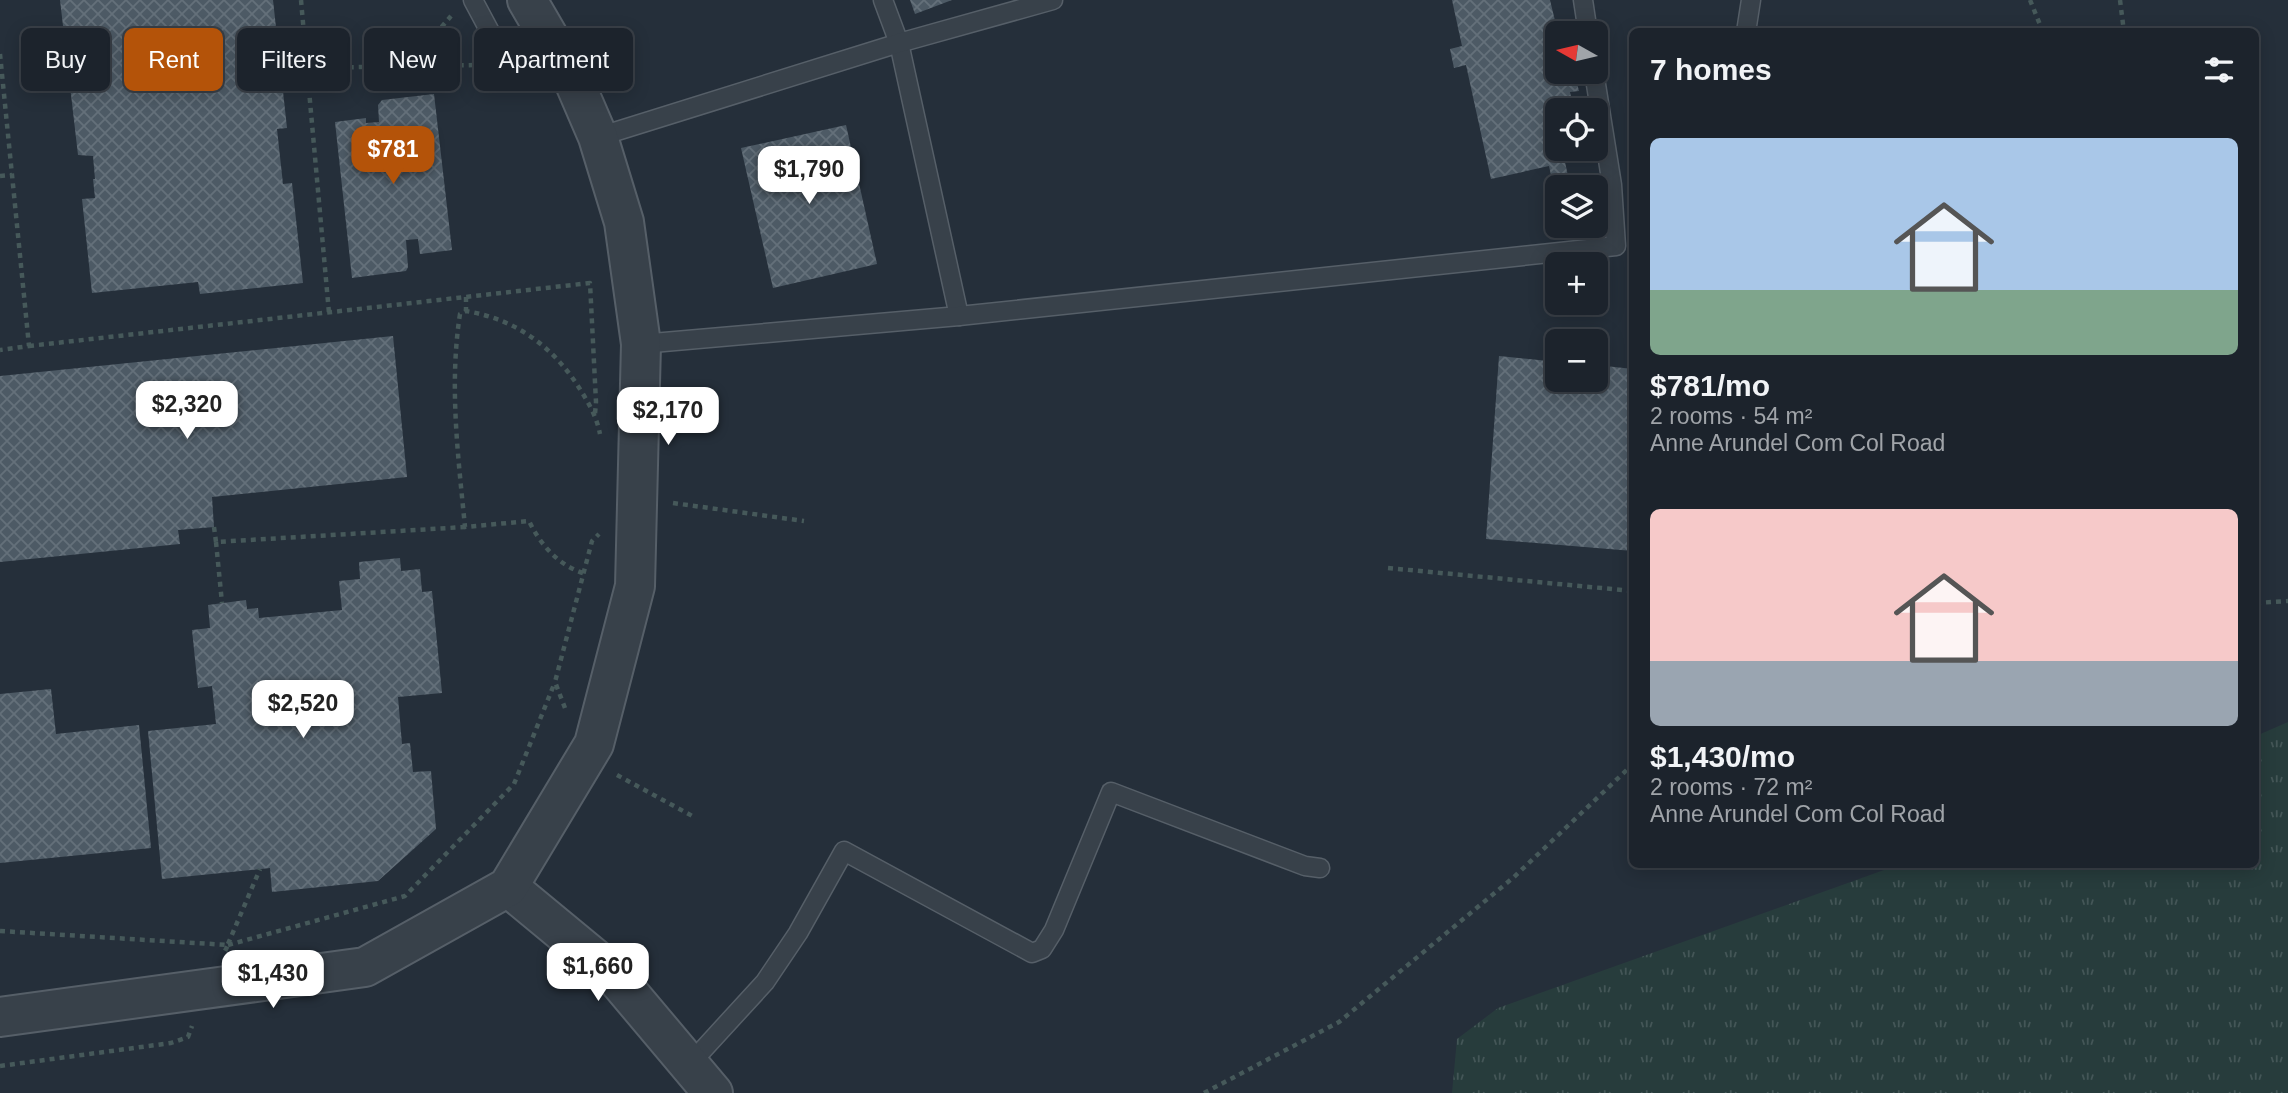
<!DOCTYPE html>
<meta charset="utf-8">
<style>
:root{--surface:#1c232c;--page:#252b34;--text:#f1f3f6;--muted:#a0a4a9;--line:#3a4048;--accent:#b45309}
body{margin:0;font-family:Helvetica,sans-serif;background:var(--page);color:var(--text);height:100vh;display:flex;flex-direction:column;font-size:26px;white-space:nowrap}
*{box-sizing:border-box;margin:0}
p{font-size:23px;color:var(--muted)}
.icon{flex:none;width:38px;height:38px;fill:none;stroke:currentColor;stroke-width:2;stroke-linecap:round;stroke-linejoin:round}
.map{position:relative;flex:1;overflow:hidden}
.details{position:absolute;left:1629px;top:28px;width:630px;height:840px;display:flex;flex-direction:column;background:var(--surface);border-radius:10px;box-shadow:0 4px 18px #0003,0 0 0 2px var(--line)}
.details>*{flex:none}
.hud{position:absolute;left:21px;top:28px;width:665px;height:63px;display:flex;gap:14px}
.needle{width:46px;rotate:278deg}
.controls{position:absolute;left:1545px;top:21px;display:grid;gap:14px}
.controls a{display:grid;place-items:center;width:63px;height:63px;border-radius:10px;background:var(--surface);box-shadow:0 4px 18px #0003,0 0 0 2px var(--line);font-size:35px}
.price{position:absolute;translate:-50% -60px;padding:0 16px;border-radius:14px;background:#fff;color:#222;font-size:23px;line-height:46px;filter:drop-shadow(0 2px 4px #0008)}
.price::after{content:'';position:absolute;left:50%;top:42px;width:21px;height:16px;margin-left:-10px;background:inherit;clip-path:polygon(0 0,100% 0,50% 100%)}
.price.on{background:var(--accent);color:#fff}
ul{padding:0;list-style:none}
li{display:grid;align-content:center;gap:14px;height:371px;padding:0 21px}
li span{display:grid;place-items:center;height:217px;border-radius:10px;color:#555}
li>.icon{margin-inline-start:auto}
span .icon{width:126px;height:126px;fill:#fffc;stroke-width:1}
li b{font-size:30px}
h2{display:flex;justify-content:space-between;align-items:center;height:84px;padding:0 21px;font-size:30px}
.tag{padding:0 24px;border-radius:10px;background:var(--surface);box-shadow:0 4px 18px #0003,0 0 0 2px var(--line);font-size:24px;line-height:63px}
.tag.on{background:var(--accent);color:#fff}
.map>svg:first-child{display:block}
</style>
<div class="map">
<svg width="2288" height="1093" viewBox="0 0 2288 1093">
<defs>
<pattern id="grass-tufts" width="24" height="20" patternUnits="userSpaceOnUse" patternTransform="scale(1.75)"><rect width="24" height="20" fill="#273c3c"/><path d="M3 7l-1-3M5 7V3M7 7l1-3M15 17l-1-3M17 17v-4M19 17l1-3" fill="none" stroke="#445657"/></pattern>
<pattern id="building-cross-hatch" width="8" height="8" patternUnits="userSpaceOnUse" patternTransform="scale(1.75)"><rect width="8" height="8" fill="#4d5a65"/><path d="M0 0l8 8M0 8l8-8" fill="none" stroke="#64707a"/></pattern>
</defs>
<rect width="100%" height="100%" fill="#252f3a"/>
<polygon fill="url(#grass-tufts)" points="2288,722 2288,1093 1452,1093 1457,1039 1498,1008 1898,865 2256,864 2256,736"/>
<g fill="url(#building-cross-hatch)">
<polygon points="60,0 273,0 287,128 277,129 283,184 292,183 303,283 200,294 198,282 92,293 82,199 95,198 93,179 95,179 93,156 78,155"/>
<polygon points="910,0 952,0 915,14"/>
<polygon points="1452,0 1550,0 1558,33 1558,72 1566,72 1568,81 1576,79 1579,91 1570,92 1574,110 1558,110 1558,149 1582,149 1584,158 1565,162 1568,176 1552,180 1549,166 1491,179 1466,65 1454,68 1450,49 1462,46"/>
<polygon points="434,94 452,250 420,254 418,239 406,240 408,267 406,271 352,278 335,122 366,118 366,123 379,122 378,105 382,100"/>
<polygon points="846,125 877,264 773,288 741,148"/>
<polygon points="393,336 407,477 212,497 214,527 178,530 180,544 0,562 0,376"/>
<polygon points="1499,356 1558,362 1558,380 1596,380 1596,365 1633,369 1633,551 1486,539"/>
<polygon points="400,558 401,571 420,569 422,592 432,591 442,693 398,697 402,744 410,743 413,772 431,771 436,829 378,881 272,892 270,868 162,879 148,731 216,724 212,686 198,688 192,630 210,628 208,605 246,600 247,609 258,608 259,618 342,610 339,581 360,579 359,562"/>
<polygon points="51,689 56,734 139,725 151,848 0,863 0,694"/>
</g>
<g fill="none" stroke-linecap="round" stroke-linejoin="round">
<defs>
<g id="service">
<polyline points="473,0 504,58 514,64 565,66"/>
<polyline points="883,0 899,43 959,316"/>
<polyline points="1583,0 1588,33"/>
<polyline points="1746,32 1751,0"/>
<polyline points="598,137 899,43 1053,0"/>
<polyline points="641,344 959,316 1616,246 1612,185 1594,72"/>
<polyline points="689,1065 765,982 798,933 844,851 1032,953 1042,949 1054,930 1111,792 1305,866 1320,868"/>
</g>
<g id="tertiary">
<polyline points="508,887 612,973 713,1093"/>
<polyline points="0,1017 365,967 508,887 594,744 635,586 641,344 624,222 598,137 573,79 527,0"/>
</g>
</defs>
<use href="#service" stroke="#565f68" stroke-width="21"/>
<use href="#tertiary" stroke="#565f68" stroke-width="42"/>
<g stroke="#46595a" stroke-width="4.5" stroke-dasharray="5 5" stroke-linecap="butt">
<polyline points="301,0 307,68 479,65"/>
<polyline points="2030,0 2043,32"/>
<polyline points="2120,0 2124,32"/>
<polyline points="0,54 29,346 0,350"/>
<polyline points="409,65 451,16"/>
<polyline points="307,68 329,313"/>
<polyline points="0,176 12,175"/>
<polyline points="466,297 466,311"/>
<polyline points="29,346 590,283 596,402 595,414"/>
<polyline points="673,503 804,521"/>
<polyline points="214,527 216,542 465,527"/>
<polyline points="216,542 222,603"/>
<polyline points="1388,568 1633,591"/>
<path d="M 583,573 C 558,565 540,544 529,521 L 465,527 C 458,455 449,385 460,314 L 466,311 C 519,320 556,349 583,394 C 591,407 597,419 600,434"/>
<polyline points="2256,603 2288,601"/>
<polyline points="565,708 555,682 592,541 599,534"/>
<polyline points="617,775 696,818"/>
<polyline points="0,931 228,945 225,951"/>
<polyline points="228,944 260,869"/>
<polyline points="228,945 405,896 514,784 555,682"/>
<polyline points="0,1066 171,1043 188,1037 192,1026"/>
<polyline points="1204,1093 1339,1022 1514,877 1633,764"/>
</g>
<use href="#service" stroke="#38414a" stroke-width="18"/>
<use href="#tertiary" stroke="#38414a" stroke-width="38"/>
</g>
</svg>
<div class="controls">
<a><svg class="needle" viewBox="-14 -14 28 28"><path d="M0-13l5 13h-10z" fill="#e53935"/><path d="M0 13l5-13h-10z" fill="#a0a4a9"/></svg></a>
<a><svg class="icon" aria-label="locate" viewBox="0 0 24 24"><circle cx="12" cy="12" r="6"/><path d="M12 2v4M12 18v4M2 12h4M18 12h4"/></svg></a>
<a><svg class="icon" aria-label="layers" viewBox="0 0 24 24"><path d="M12 4l9 5-9 5-9-5zM3 14l9 5 9-5"/></svg></a>
<a>+</a>
<a>−</a>
</div>
<b class="price on" style="left:393px;top:186px">$781</b>
<b class="price" style="left:809px;top:206px">$1,790</b>
<b class="price" style="left:187px;top:441px">$2,320</b>
<b class="price" style="left:668px;top:447px">$2,170</b>
<b class="price" style="left:303px;top:740px">$2,520</b>
<b class="price" style="left:598px;top:1003px">$1,660</b>
<b class="price" style="left:273px;top:1010px">$1,430</b>
<div class="hud">
<a class="tag">Buy</a>
<a class="tag on">Rent</a>
<a class="tag">Filters</a>
<a class="tag">New</a>
<a class="tag">Apartment</a>
</div>
<section class="details">
<h2>7 homes<svg class="icon" aria-label="filters" viewBox="0 0 24 24"><path d="M4 7h16M4 17h16"/><circle cx="9" cy="7" r="2"/><circle cx="15" cy="17" r="2"/></svg></h2>
<ul>
<li><span style="background:linear-gradient(#a9c7e8 70%,#7fa58c 0)"><svg class="icon" aria-label="home" viewBox="0 0 24 24"><path d="M3 11l9-7 9 7M6 9v11h12V9"/></svg></span><div><b>$781/mo</b><p>2 rooms · 54 m²</p><p>Anne Arundel Com Col Road</p></div></li>
<li><span style="background:linear-gradient(#f6c9c9 70%,#9aa5b1 0)"><svg class="icon" aria-label="home" viewBox="0 0 24 24"><path d="M3 11l9-7 9 7M6 9v11h12V9"/></svg></span><div><b>$1,430/mo</b><p>2 rooms · 72 m²</p><p>Anne Arundel Com Col Road</p></div></li>
</ul>
</section>
</div>
